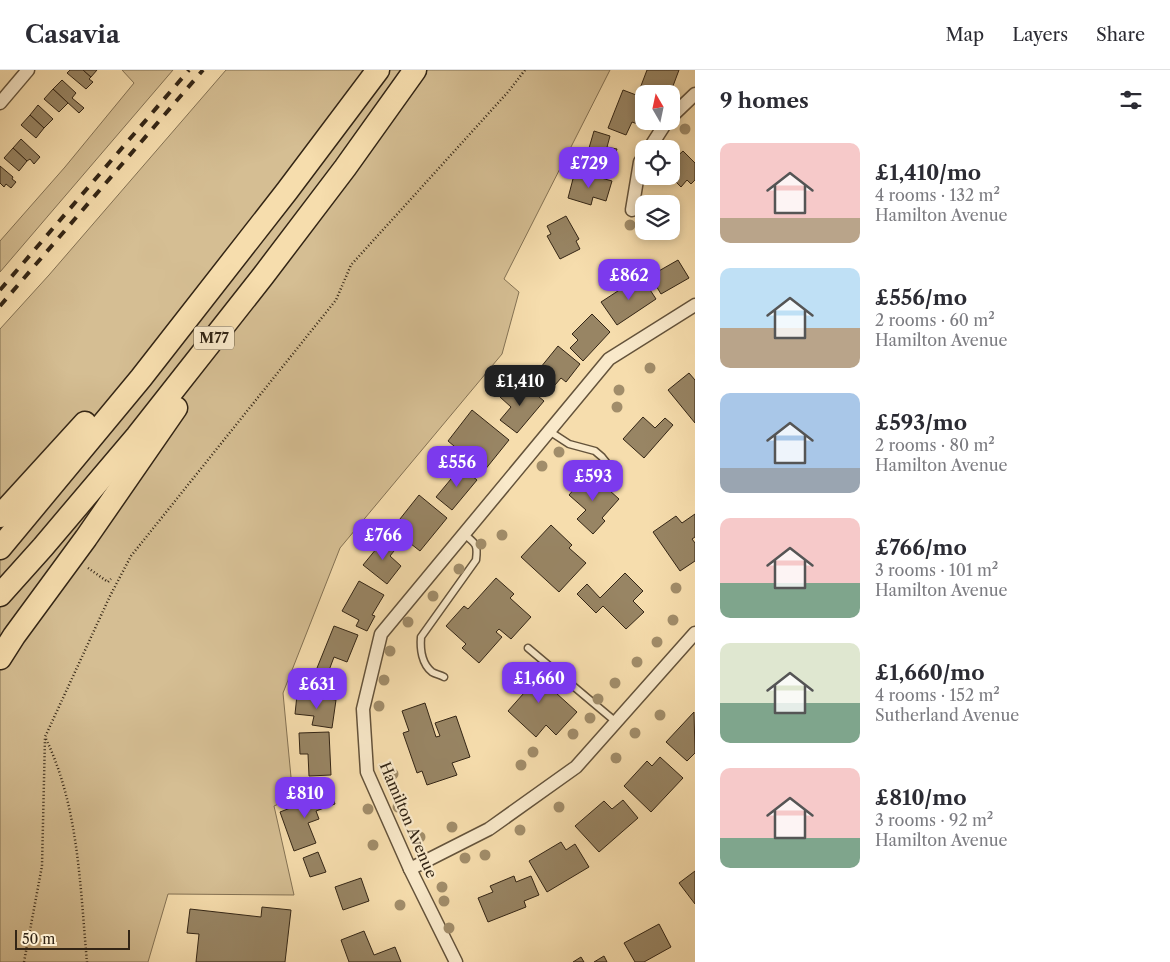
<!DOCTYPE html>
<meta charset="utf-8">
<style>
:root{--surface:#fff;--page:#f7f7f7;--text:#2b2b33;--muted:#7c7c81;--line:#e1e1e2;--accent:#7c3aed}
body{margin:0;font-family:"Libre Caslon Text",serif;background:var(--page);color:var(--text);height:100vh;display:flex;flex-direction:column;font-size:19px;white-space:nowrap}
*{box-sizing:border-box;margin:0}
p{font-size:16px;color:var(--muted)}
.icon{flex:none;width:28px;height:28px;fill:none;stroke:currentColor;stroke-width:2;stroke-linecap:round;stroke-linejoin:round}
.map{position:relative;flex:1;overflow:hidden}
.panel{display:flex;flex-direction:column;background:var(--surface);width:475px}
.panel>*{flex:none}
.needle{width:32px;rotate:351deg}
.tools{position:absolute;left:635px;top:15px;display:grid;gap:10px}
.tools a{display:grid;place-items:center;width:45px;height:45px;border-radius:10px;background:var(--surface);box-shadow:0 2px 8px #0003;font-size:25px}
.scale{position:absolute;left:15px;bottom:12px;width:115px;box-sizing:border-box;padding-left:5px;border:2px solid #332515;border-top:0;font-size:14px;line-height:18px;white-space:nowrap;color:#332515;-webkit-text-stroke:4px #f9e9ca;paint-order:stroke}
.price{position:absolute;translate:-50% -42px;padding:0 11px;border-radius:10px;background:var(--accent);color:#fff;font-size:16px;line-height:32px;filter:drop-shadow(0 1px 2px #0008)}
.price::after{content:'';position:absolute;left:50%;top:30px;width:15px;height:11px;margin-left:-8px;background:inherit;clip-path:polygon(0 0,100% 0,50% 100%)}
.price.current{background:#222;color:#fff}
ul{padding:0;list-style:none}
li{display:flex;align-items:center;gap:15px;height:125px;padding:0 25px}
li span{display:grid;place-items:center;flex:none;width:140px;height:100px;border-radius:10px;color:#555}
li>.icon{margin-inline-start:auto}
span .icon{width:60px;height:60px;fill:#fffc;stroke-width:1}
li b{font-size:21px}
h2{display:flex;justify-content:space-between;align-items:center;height:60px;padding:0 25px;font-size:21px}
header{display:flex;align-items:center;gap:30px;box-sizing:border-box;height:70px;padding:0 25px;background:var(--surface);border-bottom:1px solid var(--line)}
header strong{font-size:24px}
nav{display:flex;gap:28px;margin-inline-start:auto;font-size:18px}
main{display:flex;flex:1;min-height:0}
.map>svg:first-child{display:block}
</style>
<header>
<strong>Casavia</strong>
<nav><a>Map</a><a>Layers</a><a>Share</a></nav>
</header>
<main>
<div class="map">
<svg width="695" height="892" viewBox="0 0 695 892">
<rect width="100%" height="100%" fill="#f6ddad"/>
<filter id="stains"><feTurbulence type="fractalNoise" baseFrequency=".004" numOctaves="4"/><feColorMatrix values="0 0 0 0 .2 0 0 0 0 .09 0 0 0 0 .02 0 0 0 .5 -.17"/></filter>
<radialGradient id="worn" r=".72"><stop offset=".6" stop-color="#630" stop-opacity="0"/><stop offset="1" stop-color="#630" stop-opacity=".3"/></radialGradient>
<g fill="#d5be93" stroke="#847254">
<polygon points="122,0 173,0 0,202 0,171 65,97 134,13"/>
<polygon points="226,0 610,0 504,209 519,222 502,284 340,478 283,623 293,728 274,736 294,825 168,824 148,892 0,892 0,259 49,205"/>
</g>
<g fill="#988564" stroke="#332515">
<polygon points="70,0 83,0 91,7 89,9 93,12 86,19 67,3"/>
<polygon points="83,0 97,0 91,7"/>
<polygon points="647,0 679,0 670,24 659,20 658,24 645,24 639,21"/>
<polygon points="62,10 76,23 72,28 84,38 79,43 53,19"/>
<polygon points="53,19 68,33 59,42 44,29"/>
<polygon points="623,20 644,28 644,45 640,55 632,52 626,65 608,58"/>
<polygon points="38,35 53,49 44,58 30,45"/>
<polygon points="30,45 44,58 36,68 21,55"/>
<polygon points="594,61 610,66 607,77 617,79 610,102 584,95"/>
<polygon points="21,69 40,87 34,94 30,89 27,91 13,78"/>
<polygon points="13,78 27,91 19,101 4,88"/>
<polygon points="683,81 695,93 695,110 691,114 687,110 681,117 670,106 671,100 674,97 671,92"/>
<polygon points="0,96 13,107 12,109 16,112 11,118 6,114 4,117 0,113"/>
<polygon points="583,103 612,111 606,131 593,127 591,135 568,128 574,105 582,107"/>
<polygon points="566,146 579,169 576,171 580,179 560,189 547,166 551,164 547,156"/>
<polygon points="678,190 689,208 661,224 650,206"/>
<polygon points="641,206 656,229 617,255 601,232"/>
<polygon points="592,244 610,262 583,291 570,278 578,270 572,264"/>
<polygon points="558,276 580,294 566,312 561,308 549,322 532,308"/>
<polygon points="689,303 695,310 695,353 668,320"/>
<polygon points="511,314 522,323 527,317 544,331 517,363 500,350 511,337 500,327"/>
<polygon points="472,340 509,370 484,401 448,371"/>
<polygon points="643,347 655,358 665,348 673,355 644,388 623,369"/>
<polygon points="461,397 477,410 452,440 436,427"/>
<polygon points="589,402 619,429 602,448 605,451 593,464 577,449 586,440 569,425"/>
<polygon points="419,425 447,448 420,481 392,459"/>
<polygon points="695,444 695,467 692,469 695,473 695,491 680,501 653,462 676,446 682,453"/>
<polygon points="551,455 572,475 569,478 586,493 559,522 521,487"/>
<polygon points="386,467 398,476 390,486 401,496 387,514 363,495"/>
<polygon points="625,503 643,521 633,531 644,542 626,559 603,536 596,543 577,524 587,514 600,528"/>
<polygon points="496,508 514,524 510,528 531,547 511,569 499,559 496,562 502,567 479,593 462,578 466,574 446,556 464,536 468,539"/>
<polygon points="359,511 384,525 372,545 375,546 367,561 356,556 359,550 342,541"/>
<polygon points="334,556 358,565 347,592 334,587 328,603 317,598"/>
<polygon points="524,594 577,642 556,665 546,655 536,667 508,641 524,623 510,609"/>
<polygon points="297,625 336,630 332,658 312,655 314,646 295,644"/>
<polygon points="425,633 436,667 440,666 435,653 456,646 470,687 452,693 457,705 427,715 422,701 417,703 403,663 409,661 402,641"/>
<polygon points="694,642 695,683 687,691 666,672"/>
<polygon points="329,662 331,705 309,706 308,684 300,684 299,663"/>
<polygon points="660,687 683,708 651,742 624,716 647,691 652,696"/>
<polygon points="330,719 335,734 316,741 319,749 308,753 316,773 294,781 280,742 311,730 309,727"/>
<polygon points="623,730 638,748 599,782 575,756 604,731 612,739"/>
<polygon points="561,772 566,780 575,774 589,797 547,822 529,791"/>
<polygon points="318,782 326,802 310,807 303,788"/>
<polygon points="695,801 695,834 679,813"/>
<polygon points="514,806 516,812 531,806 539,825 524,831 526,837 488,852 478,828 493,822 490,816"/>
<polygon points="361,808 369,831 343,840 335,817"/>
<polygon points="262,837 291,840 285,892 196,892 199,864 187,863 190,839 261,847"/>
<polygon points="659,854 671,877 644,892 635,892 624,873"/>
<polygon points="364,861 374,885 395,877 401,892 349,892 341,870"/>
<polygon points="604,886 607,892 594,892"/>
<polygon points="581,887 584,892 573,892"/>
</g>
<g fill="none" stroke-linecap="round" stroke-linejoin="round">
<defs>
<g id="service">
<polyline points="549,361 569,374 595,381 602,387 614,402"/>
<polyline points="528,578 616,652"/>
<path d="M 444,607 C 441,605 435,604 432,602 C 422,594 420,579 421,567 L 476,490 C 478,474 476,474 464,464"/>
</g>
<g id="minor">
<polyline points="0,33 28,0"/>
<polyline points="671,47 695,24"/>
<polyline points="649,79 667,51"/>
<polyline points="632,140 640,92 644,87"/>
<polyline points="410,799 489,759 576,697 695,563"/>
<polyline points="456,892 410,799 367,702 363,639 381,564 609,289 695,235"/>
</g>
<g id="motorway">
<polyline points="0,446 85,353"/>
<polyline points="0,478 141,308 287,121 378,0"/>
<polyline points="0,525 43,477 137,366 263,206 345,98 415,0"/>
<polyline points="0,588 14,566 86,468 176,338"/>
</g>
</defs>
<use href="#service" stroke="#64533b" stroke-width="9"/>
<use href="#minor" stroke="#64533b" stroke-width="15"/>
<use href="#motorway" stroke="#332515" stroke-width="25"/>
<g stroke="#332515" stroke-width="2.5" stroke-dasharray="1 2.5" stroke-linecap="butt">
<polyline points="88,498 108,512 111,509"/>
<path d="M 46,669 C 79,738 80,817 87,892"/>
<polyline points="24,892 42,796 45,667 110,526 131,486 336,230 351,195 508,22 525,0"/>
</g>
<use href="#service" stroke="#f9e9ca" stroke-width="6"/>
<use href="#minor" stroke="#f9e9ca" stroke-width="12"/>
<use href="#motorway" stroke="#f6ddad" stroke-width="22"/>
<g stroke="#332515" stroke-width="4" stroke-dasharray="9 9" stroke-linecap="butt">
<polyline points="0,220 189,0"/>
<polyline points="0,236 203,0"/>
</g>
</g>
<g fill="#a18d6a">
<circle cx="685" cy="59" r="5.5"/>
<circle cx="630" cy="155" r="5.5"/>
<circle cx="650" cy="298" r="5.5"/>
<circle cx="619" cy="320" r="5.5"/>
<circle cx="617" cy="337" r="5.5"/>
<circle cx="559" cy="382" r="5.5"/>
<circle cx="542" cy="396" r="5.5"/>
<circle cx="502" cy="465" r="5.5"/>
<circle cx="481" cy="474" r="5.5"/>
<circle cx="459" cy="499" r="5.5"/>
<circle cx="676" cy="518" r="5.5"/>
<circle cx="433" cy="526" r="5.5"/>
<circle cx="673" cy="550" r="5.5"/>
<circle cx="408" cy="552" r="5.5"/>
<circle cx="657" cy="572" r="5.5"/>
<circle cx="390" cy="581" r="5.5"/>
<circle cx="637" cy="592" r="5.5"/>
<circle cx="384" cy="610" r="5.5"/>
<circle cx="615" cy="613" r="5.5"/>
<circle cx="598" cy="629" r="5.5"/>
<circle cx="379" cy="636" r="5.5"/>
<circle cx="660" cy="645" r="5.5"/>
<circle cx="590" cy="648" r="5.5"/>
<circle cx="635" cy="663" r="5.5"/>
<circle cx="573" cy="664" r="5.5"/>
<circle cx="533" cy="682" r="5.5"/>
<circle cx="616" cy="688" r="5.5"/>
<circle cx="521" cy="695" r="5.5"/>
<circle cx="393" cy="704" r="5.5"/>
<circle cx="398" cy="737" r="5.5"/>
<circle cx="559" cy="737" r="5.5"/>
<circle cx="368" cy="739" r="5.5"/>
<circle cx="452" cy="757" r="5.5"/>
<circle cx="520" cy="760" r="5.5"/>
<circle cx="420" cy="767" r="5.5"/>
<circle cx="373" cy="775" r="5.5"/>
<circle cx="485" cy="785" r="5.5"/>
<circle cx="465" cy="788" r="5.5"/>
<circle cx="442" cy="817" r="5.5"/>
<circle cx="444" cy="831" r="5.5"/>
<circle cx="400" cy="835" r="5.5"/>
<circle cx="449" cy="858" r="5.5"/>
</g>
<g text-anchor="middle" stroke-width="4.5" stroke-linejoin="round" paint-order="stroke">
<rect fill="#f9e9ca" stroke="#6e604b" stroke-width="1" x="194" y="256.5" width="40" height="23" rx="4"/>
<g font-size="14" font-weight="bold" fill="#332515">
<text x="214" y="273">M77</text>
</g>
<g font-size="15" fill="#332515" stroke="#f9e9ca">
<text transform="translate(408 750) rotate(67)" y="5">Hamilton Avenue</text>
</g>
</g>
<rect width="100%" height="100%" filter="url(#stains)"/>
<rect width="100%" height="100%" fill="url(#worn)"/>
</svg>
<div class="tools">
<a><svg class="needle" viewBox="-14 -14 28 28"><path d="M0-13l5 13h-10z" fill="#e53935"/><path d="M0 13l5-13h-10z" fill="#7c7c81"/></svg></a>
<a><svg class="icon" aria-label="locate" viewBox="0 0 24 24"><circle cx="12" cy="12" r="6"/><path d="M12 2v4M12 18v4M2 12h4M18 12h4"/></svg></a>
<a><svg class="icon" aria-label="layers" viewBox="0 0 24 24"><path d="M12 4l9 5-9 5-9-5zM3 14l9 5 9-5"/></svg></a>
</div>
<div class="scale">50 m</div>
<b class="price" style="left:589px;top:119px">£729</b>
<b class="price" style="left:629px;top:231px">£862</b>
<b class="price current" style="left:520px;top:337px">£1,410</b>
<b class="price" style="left:457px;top:418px">£556</b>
<b class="price" style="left:593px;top:432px">£593</b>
<b class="price" style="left:383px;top:491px">£766</b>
<b class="price" style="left:539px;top:634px">£1,660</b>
<b class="price" style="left:317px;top:640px">£631</b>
<b class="price" style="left:305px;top:749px">£810</b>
</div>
<section class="panel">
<h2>9 homes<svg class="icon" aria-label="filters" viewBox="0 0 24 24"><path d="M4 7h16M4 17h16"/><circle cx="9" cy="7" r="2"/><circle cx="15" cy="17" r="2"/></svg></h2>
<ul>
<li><span style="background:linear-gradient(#f6c9c9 75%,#b9a48a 0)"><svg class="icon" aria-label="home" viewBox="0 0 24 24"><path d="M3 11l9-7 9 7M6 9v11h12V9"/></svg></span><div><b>£1,410/mo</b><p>4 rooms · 132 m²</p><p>Hamilton Avenue</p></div></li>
<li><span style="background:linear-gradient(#bfe0f5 60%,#b9a48a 0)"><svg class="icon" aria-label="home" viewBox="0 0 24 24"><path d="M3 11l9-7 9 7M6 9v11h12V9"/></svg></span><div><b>£556/mo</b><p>2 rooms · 60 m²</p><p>Hamilton Avenue</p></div></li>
<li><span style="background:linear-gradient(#a9c7e8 75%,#9aa5b1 0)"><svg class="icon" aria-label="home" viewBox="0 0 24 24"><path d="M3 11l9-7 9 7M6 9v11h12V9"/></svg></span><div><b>£593/mo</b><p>2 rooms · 80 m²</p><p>Hamilton Avenue</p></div></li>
<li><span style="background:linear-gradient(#f6c9c9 65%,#7fa58c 0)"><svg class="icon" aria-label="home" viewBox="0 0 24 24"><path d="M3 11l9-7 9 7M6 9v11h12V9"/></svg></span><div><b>£766/mo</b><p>3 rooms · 101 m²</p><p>Hamilton Avenue</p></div></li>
<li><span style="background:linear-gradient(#dfe7d0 60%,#7fa58c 0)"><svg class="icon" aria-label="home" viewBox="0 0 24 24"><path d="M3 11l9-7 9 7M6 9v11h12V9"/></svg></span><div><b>£1,660/mo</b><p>4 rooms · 152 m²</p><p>Sutherland Avenue</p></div></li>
<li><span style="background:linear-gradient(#f6c9c9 70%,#7fa58c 0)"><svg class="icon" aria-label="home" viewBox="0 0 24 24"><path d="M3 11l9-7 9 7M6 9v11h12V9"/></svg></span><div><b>£810/mo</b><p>3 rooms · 92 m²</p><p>Hamilton Avenue</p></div></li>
</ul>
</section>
</main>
